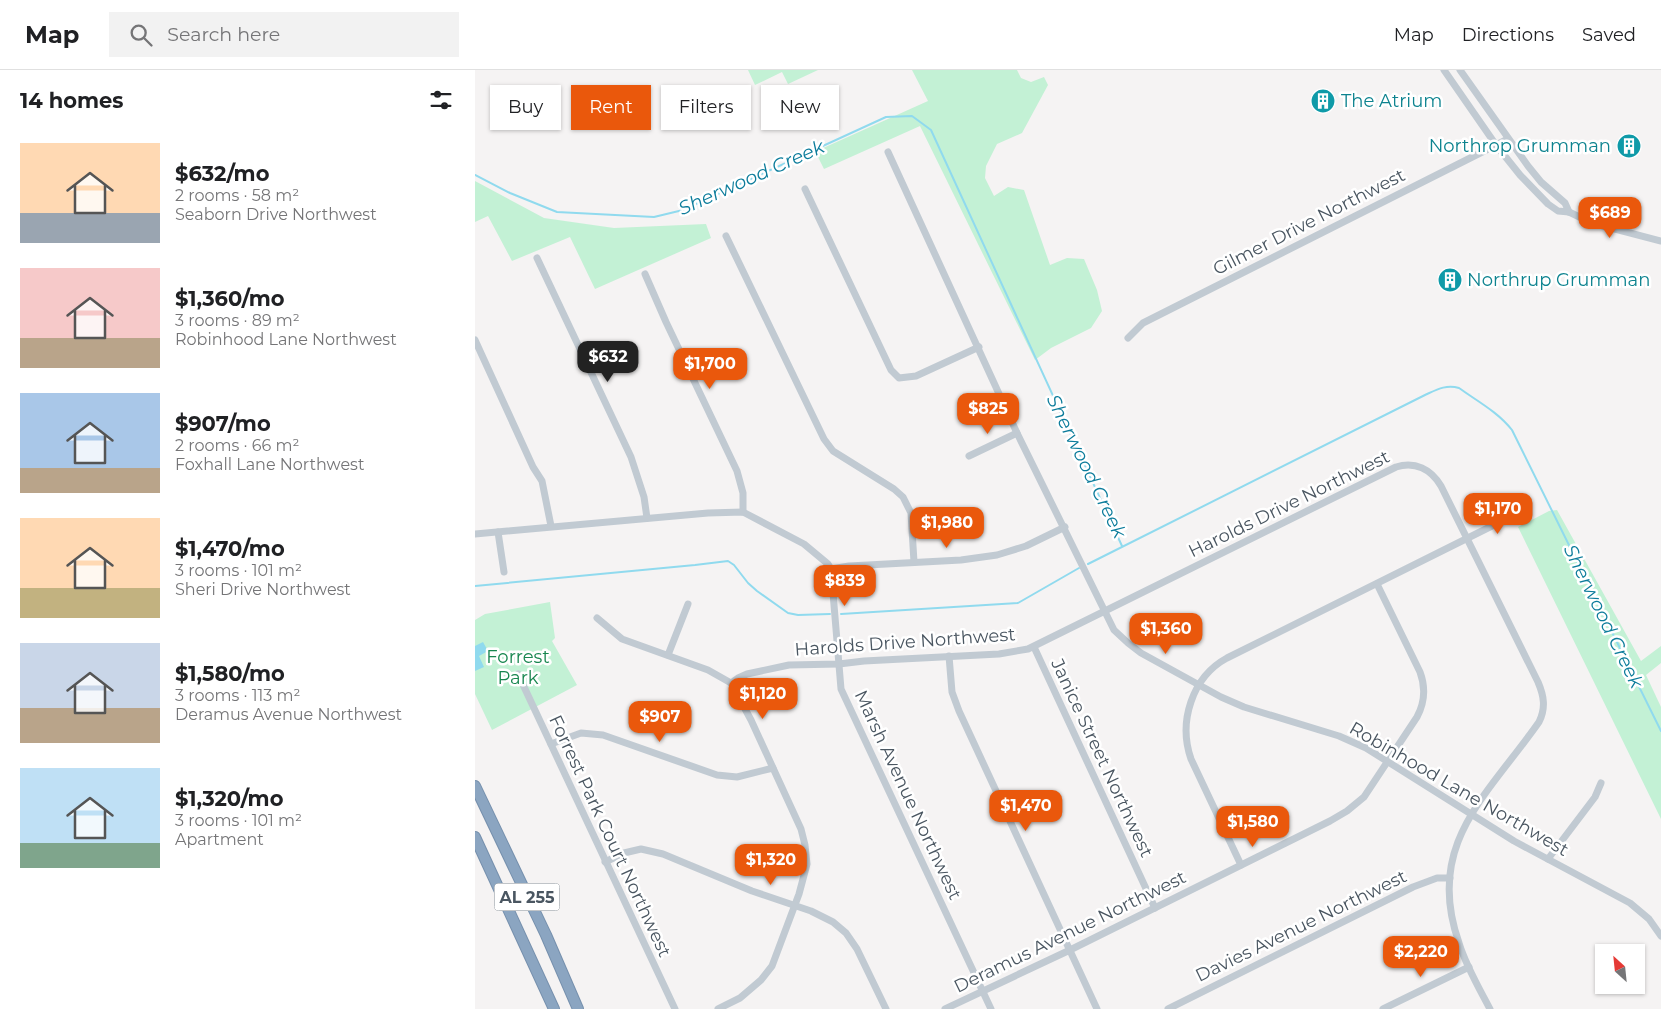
<!DOCTYPE html>
<meta charset="utf-8">
<style>
:root{--surface:#fff;--page:#f2f2f2;--text:#202124;--muted:#757577;--line:#e0e0e0;--accent:#ea580c}
body{margin:0;font-family:Montserrat,sans-serif;background:var(--page);color:var(--text);height:100vh;display:flex;flex-direction:column;font-size:19px;white-space:nowrap}
*{box-sizing:border-box;margin:0}
p{font-size:16px;color:var(--muted)}
.icon{flex:none;width:28px;height:28px;fill:none;stroke:currentColor;stroke-width:2;stroke-linecap:round;stroke-linejoin:round}
.map{position:relative;flex:1;overflow:hidden}
.sheet{display:flex;flex-direction:column;background:var(--surface);width:475px}
.sheet>*{flex:none}
.banner{position:absolute;left:15px;top:15px;width:475px;height:45px;display:flex;gap:10px}
.needle{width:32px;rotate:333deg}
.tools{position:absolute;left:1120px;top:874px;display:grid;gap:10px}
.tools a{display:grid;place-items:center;width:50px;height:50px;border-radius:0px;background:var(--surface);box-shadow:0 1px 4px #0004;font-size:25px}
.price{position:absolute;translate:-50% -42px;padding:0 11px;border-radius:10px;background:var(--accent);color:#fff;font-size:16px;line-height:32px;filter:drop-shadow(0 1px 2px #0008)}
.price::after{content:'';position:absolute;left:50%;top:30px;width:15px;height:11px;margin-left:-8px;background:inherit;clip-path:polygon(0 0,100% 0,50% 100%)}
.price.current{background:#222;color:#fff}
ul{padding:0;list-style:none}
li{display:flex;align-items:center;gap:15px;height:125px;padding:0 20px}
li span{display:grid;place-items:center;flex:none;width:140px;height:100px;border-radius:0px;color:#555}
li>.icon{margin-inline-start:auto}
span .icon{width:60px;height:60px;fill:#fffc;stroke-width:1}
li b{font-size:21px}
h2{display:flex;justify-content:space-between;align-items:center;height:60px;padding:0 20px;font-size:21px}
.chip{padding:0 18px;border-radius:0px;background:var(--surface);box-shadow:0 1px 4px #0004;font-size:18px;line-height:45px}
.chip.current{background:var(--accent);color:#fff}
header{display:flex;align-items:center;gap:30px;box-sizing:border-box;height:70px;padding:0 25px;background:var(--surface);border-bottom:1px solid var(--line)}
header strong{font-size:24px}
nav{display:flex;gap:28px;margin-inline-start:auto;font-size:18px}
.search{width:350px;height:45px;background:var(--page);display:flex;align-items:center;gap:12px;box-sizing:border-box;padding:0 18px;border-radius:0px;color:var(--muted);font-size:19px}
main{display:flex;flex:1;min-height:0}
.map>svg:first-child{display:block}
</style>
<header>
<strong>Map</strong>
<div class="search"><svg class="icon" aria-label="search" viewBox="0 0 24 24"><circle cx="10" cy="10" r="6"/><path d="M15 15l6 6"/></svg>Search here</div>
<nav><a>Map</a><a>Directions</a><a>Saved</a></nav>
</header>
<main>
<section class="sheet">
<h2>14 homes<svg class="icon" aria-label="filters" viewBox="0 0 24 24"><path d="M4 7h16M4 17h16"/><circle cx="9" cy="7" r="2"/><circle cx="15" cy="17" r="2"/></svg></h2>
<ul>
<li><span style="background:linear-gradient(#ffd9b3 70%,#9aa5b1 0)"><svg class="icon" aria-label="home" viewBox="0 0 24 24"><path d="M3 11l9-7 9 7M6 9v11h12V9"/></svg></span><div><b>$632/mo</b><p>2 rooms · 58 m²</p><p>Seaborn Drive Northwest</p></div></li>
<li><span style="background:linear-gradient(#f6c9c9 70%,#b9a48a 0)"><svg class="icon" aria-label="home" viewBox="0 0 24 24"><path d="M3 11l9-7 9 7M6 9v11h12V9"/></svg></span><div><b>$1,360/mo</b><p>3 rooms · 89 m²</p><p>Robinhood Lane Northwest</p></div></li>
<li><span style="background:linear-gradient(#a9c7e8 75%,#b9a48a 0)"><svg class="icon" aria-label="home" viewBox="0 0 24 24"><path d="M3 11l9-7 9 7M6 9v11h12V9"/></svg></span><div><b>$907/mo</b><p>2 rooms · 66 m²</p><p>Foxhall Lane Northwest</p></div></li>
<li><span style="background:linear-gradient(#ffd9b3 70%,#c2b280 0)"><svg class="icon" aria-label="home" viewBox="0 0 24 24"><path d="M3 11l9-7 9 7M6 9v11h12V9"/></svg></span><div><b>$1,470/mo</b><p>3 rooms · 101 m²</p><p>Sheri Drive Northwest</p></div></li>
<li><span style="background:linear-gradient(#c9d6e8 65%,#b9a48a 0)"><svg class="icon" aria-label="home" viewBox="0 0 24 24"><path d="M3 11l9-7 9 7M6 9v11h12V9"/></svg></span><div><b>$1,580/mo</b><p>3 rooms · 113 m²</p><p>Deramus Avenue Northwest</p></div></li>
<li><span style="background:linear-gradient(#bfe0f5 75%,#7fa58c 0)"><svg class="icon" aria-label="home" viewBox="0 0 24 24"><path d="M3 11l9-7 9 7M6 9v11h12V9"/></svg></span><div><b>$1,320/mo</b><p>3 rooms · 101 m²</p><p>Apartment</p></div></li>
</ul>
</section>
<div class="map">
<svg width="1186" height="939" viewBox="0 0 1186 939">
<rect width="100%" height="100%" fill="#f5f3f3"/>
<g fill="#c3f1d5">
<polygon points="273,0 343,0 313,14 307,2 280,15"/>
<polygon points="437,0 542,0 546,8 556,12 569,7 573,15 547,63 522,74 511,96 510,108 519,126 533,117 549,120 575,195 592,188 609,189 622,220 627,241 616,258 576,278 560,290 445,56 349,99 343,87 346,79 453,31"/>
<polygon points="0,111 69,148 139,158 231,154 236,168 120,219 95,167 37,191 13,146 0,152"/>
<polygon points="1082,440 1166,591 1186,576 1186,593 1171,605 1186,637 1186,749 1043,457 1074,441"/>
<polygon points="75,532 80,568 77,571 102,615 17,660 0,624 0,550 10,544"/>
</g>
<polygon fill="#90daee" points="8,572 13,581 4,586 9,597 0,601 0,576"/>
<g fill="none" stroke-linecap="round" stroke-linejoin="round">
<g stroke="#90daee" stroke-width="2">
<polyline points="0,105 35,123 82,142 179,147 208,140 411,47 437,46 456,60 647,476"/>
<path d="M 613,494 L 950,325 C 961,320 971,314 984,318 C 1002,331 1023,342 1037,360 L 1186,661"/>
<polyline points="0,516 220,495 253,491 259,495 273,513 282,521 313,543 323,545 355,544"/>
<polyline points="366,544 543,533 604,498"/>
</g>
<defs>
<g id="highway">
<polyline points="0,716 71,865 103,939"/>
<polyline points="0,767 79,939"/>
</g>
</defs>
<use href="#highway" stroke="#7690ad" stroke-width="12"/>
<g stroke="#c1cad2" stroke-width="7">
<polyline points="969,0 1021,75 1045,105 1073,134 1083,141 1094,142 1117,153 1186,171"/>
<polyline points="985,0 1053,96 1066,112 1090,133 1094,142"/>
<polyline points="413,82 542,363 639,560 653,573 666,583 746,627 769,637 864,666 891,678 1039,771 1155,833 1174,849 1186,866"/>
<polyline points="330,119 416,300 424,308 441,306 504,277"/>
<polyline points="251,166 349,369 358,381 419,419 428,427 436,443 439,492"/>
<polyline points="62,188 156,387 169,427 172,448"/>
<polyline points="170,204 191,252 262,401 268,423 268,442"/>
<polyline points="653,268 668,253 1033,69"/>
<polyline points="0,270 58,397 67,411 76,456"/>
<polyline points="494,386 542,363"/>
<polyline points="23,462 29,502"/>
<polyline points="0,464 233,443 268,442 329,474 353,494 356,499 366,619 516,939"/>
<polyline points="356,499 374,496 486,490 522,485 551,476 590,457"/>
<polyline points="122,548 147,569 233,600 256,613 276,650 326,759 330,775 332,794 324,824 297,896 286,910 265,928 243,939"/>
<polyline points="559,577 680,838"/>
<polyline points="193,585 213,534"/>
<polyline points="474,586 477,622 484,641 622,939"/>
<polyline points="43,604 200,939"/>
<path d="M 256,613 L 263,608 L 272,604 L 314,595 L 364,594 L 389,591 L 524,584 L 553,579 L 921,397 C 940,391 956,399 966,416 L 1063,612 C 1069,626 1071,638 1064,652 C 1013,725 949,774 984,873 C 991,896 1004,918 1015,939"/>
<polyline points="76,674 106,663 128,665 242,705 262,707 298,698"/>
<polyline points="1073,789 1120,727 1126,713"/>
<polyline points="130,792 149,783 166,779 188,784 277,821 336,841 358,852 371,863 382,879 411,939"/>
<path d="M 766,795 L 716,689 C 703,652 717,607 752,588 L 1045,442"/>
<path d="M 470,939 L 595,880 L 855,751 L 872,741 L 889,727 L 942,647 C 950,632 951,618 945,602 L 902,514"/>
<polyline points="693,939 938,817 962,808 975,808"/>
<polyline points="908,939 994,897"/>
</g>
<use href="#highway" stroke="#8ba5c1" stroke-width="10"/>
</g>
<defs>
<symbol id="building-disc" viewBox="-11 -11 22 22"><circle r="9.5" fill="#0f9aa8" stroke="#fff"/><path d="M-4-6H4V6H1V3H-1V6H-4ZM-2.5-4.3h1.7v1.8h-1.7ZM.8-4.3h1.7v1.8H.8ZM-2.5-1h1.7V.8h-1.7ZM.8-1h1.7V.8H.8Z" fill="#fff"/></symbol>
</defs>
<g fill-rule="evenodd">
<use href="#building-disc" x="834" y="17" width="28" height="28"/>
<use href="#building-disc" x="1140" y="62" width="28" height="28"/>
<use href="#building-disc" x="961" y="196" width="28" height="28"/>
</g>
<g text-anchor="middle" stroke-width="5" stroke-linejoin="round" paint-order="stroke">
<rect fill="#fff" stroke="#808990" stroke-width="1" x="19.5" y="813.5" width="65" height="27" rx="4"/>
<g font-size="16" font-weight="bold" fill="#4a5661">
<text x="52" y="833">AL 255</text>
</g>
<g font-size="18" fill="#0d838f" stroke="#fff" text-anchor="start">
<text x="866" y="37">The Atrium</text>
<text x="1136" y="82" text-anchor="end">Northrop Grumman</text>
<text x="992" y="216">Northrup Grumman</text>
</g>
<g font-size="18" fill="#4a5661" stroke="#fff">
<text transform="translate(834 152) rotate(-27)" y="6">Gilmer Drive Northwest</text>
<text transform="translate(814 434) rotate(-26)" y="6">Harolds Drive Northwest</text>
<text transform="translate(430 572) rotate(-4)" y="6">Harolds Drive Northwest</text>
<text transform="translate(627 688) rotate(65)" y="6">Janice Street Northwest</text>
<text transform="translate(984 719) rotate(30)" y="6">Robinhood Lane Northwest</text>
<text transform="translate(433 725) rotate(65)" y="6">Marsh Avenue Northwest</text>
<text transform="translate(135 766) rotate(65)" y="6">Forrest Park Court Northwest</text>
<text transform="translate(826 856) rotate(-26)" y="6">Davies Avenue Northwest</text>
<text transform="translate(595 862) rotate(-26)" y="6">Deramus Avenue Northwest</text>
</g>
<g font-size="18" fill="#17864f" stroke="#fff">
<text x="43" y="593">Forrest<tspan x="43" dy="21">Park</tspan></text>
</g>
<g font-size="19" font-style="italic" fill="#0c7c9b" stroke="#fff">
<text transform="translate(276 107) rotate(-24)" y="7">Sherwood Creek</text>
<text transform="translate(612 396) rotate(64)" y="7">Sherwood Creek</text>
<text transform="translate(1129 546) rotate(64)" y="7">Sherwood Creek</text>
</g>
</g>
</svg>
<div class="tools">
<a><svg class="needle" viewBox="-14 -14 28 28"><path d="M0-13l5 13h-10z" fill="#e53935"/><path d="M0 13l5-13h-10z" fill="#757577"/></svg></a>
</div>
<b class="price" style="left:1135px;top:169px">$689</b>
<b class="price current" style="left:133px;top:313px">$632</b>
<b class="price" style="left:235px;top:320px">$1,700</b>
<b class="price" style="left:513px;top:365px">$825</b>
<b class="price" style="left:1023px;top:465px">$1,170</b>
<b class="price" style="left:472px;top:479px">$1,980</b>
<b class="price" style="left:370px;top:537px">$839</b>
<b class="price" style="left:691px;top:585px">$1,360</b>
<b class="price" style="left:288px;top:650px">$1,120</b>
<b class="price" style="left:185px;top:673px">$907</b>
<b class="price" style="left:551px;top:762px">$1,470</b>
<b class="price" style="left:778px;top:778px">$1,580</b>
<b class="price" style="left:296px;top:816px">$1,320</b>
<b class="price" style="left:946px;top:908px">$2,220</b>
<div class="banner">
<a class="chip">Buy</a>
<a class="chip current">Rent</a>
<a class="chip">Filters</a>
<a class="chip">New</a>
</div>
</div>
</main>
